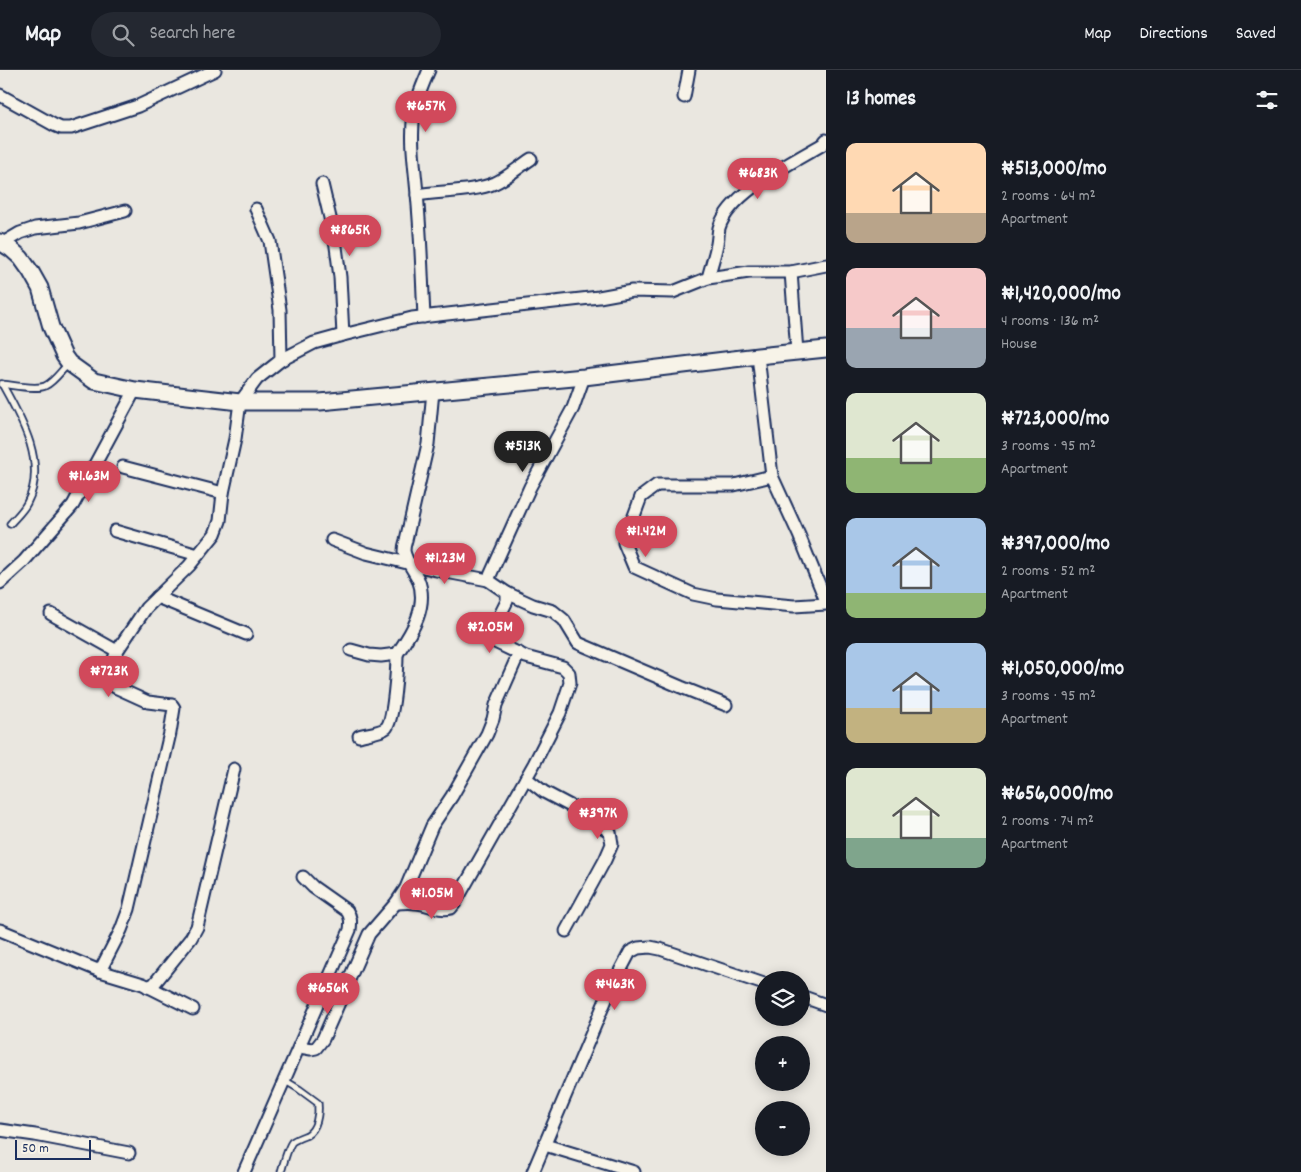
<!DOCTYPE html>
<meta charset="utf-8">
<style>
:root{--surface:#171b24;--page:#242831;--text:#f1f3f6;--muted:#9ea1a6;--line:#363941;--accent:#d1495b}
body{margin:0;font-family:Dekko,sans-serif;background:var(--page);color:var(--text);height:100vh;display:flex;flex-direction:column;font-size:19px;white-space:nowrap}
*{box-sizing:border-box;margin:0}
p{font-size:16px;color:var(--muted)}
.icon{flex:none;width:28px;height:28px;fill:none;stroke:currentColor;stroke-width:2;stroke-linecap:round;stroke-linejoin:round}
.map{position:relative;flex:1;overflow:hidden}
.side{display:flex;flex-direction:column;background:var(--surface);width:475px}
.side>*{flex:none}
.tools{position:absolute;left:755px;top:901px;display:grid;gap:10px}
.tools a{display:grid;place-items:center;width:55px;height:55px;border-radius:50%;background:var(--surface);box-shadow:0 2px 12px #0003;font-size:25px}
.scale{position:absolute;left:15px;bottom:12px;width:76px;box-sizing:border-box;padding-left:5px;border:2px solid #1b2f5e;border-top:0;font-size:14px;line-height:18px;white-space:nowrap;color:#1b2f5e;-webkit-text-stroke:4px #f7f3e8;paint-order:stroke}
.price{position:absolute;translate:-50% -42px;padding:0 11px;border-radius:18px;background:var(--accent);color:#fff;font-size:16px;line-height:32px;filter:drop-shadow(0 1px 2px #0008)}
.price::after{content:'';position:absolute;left:50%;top:30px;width:15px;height:11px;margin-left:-8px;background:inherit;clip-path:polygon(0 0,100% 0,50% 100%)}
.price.active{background:#222;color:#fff}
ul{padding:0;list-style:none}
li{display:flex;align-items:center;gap:15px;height:125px;padding:0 20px}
li span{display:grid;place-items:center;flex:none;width:140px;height:100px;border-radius:10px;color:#555}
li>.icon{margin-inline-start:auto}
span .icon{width:60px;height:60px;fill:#fffc;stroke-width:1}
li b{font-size:21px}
h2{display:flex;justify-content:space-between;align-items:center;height:60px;padding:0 20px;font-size:21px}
header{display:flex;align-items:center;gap:30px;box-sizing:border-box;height:70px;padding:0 25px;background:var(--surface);border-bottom:1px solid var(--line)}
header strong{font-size:24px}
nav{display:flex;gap:28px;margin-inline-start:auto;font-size:18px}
.search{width:350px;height:45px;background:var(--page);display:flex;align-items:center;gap:12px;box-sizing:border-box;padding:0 18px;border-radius:28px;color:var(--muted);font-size:19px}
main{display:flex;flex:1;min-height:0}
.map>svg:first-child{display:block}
</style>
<header>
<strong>Map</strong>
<div class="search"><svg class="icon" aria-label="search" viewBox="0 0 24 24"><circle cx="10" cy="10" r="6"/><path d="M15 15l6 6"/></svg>Search here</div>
<nav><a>Map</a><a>Directions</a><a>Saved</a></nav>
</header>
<main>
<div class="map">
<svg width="826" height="1102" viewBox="0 0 826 1102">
<rect width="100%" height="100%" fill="#eae7e0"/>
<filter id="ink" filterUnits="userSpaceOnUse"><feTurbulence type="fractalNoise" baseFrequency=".02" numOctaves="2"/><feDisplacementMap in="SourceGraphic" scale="10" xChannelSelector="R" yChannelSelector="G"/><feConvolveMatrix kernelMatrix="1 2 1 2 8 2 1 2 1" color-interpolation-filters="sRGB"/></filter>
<g filter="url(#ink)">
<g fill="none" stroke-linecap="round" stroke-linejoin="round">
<defs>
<g id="lane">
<path d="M 1,314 C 12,315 35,320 45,316 C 54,312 61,301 68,294"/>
<path d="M 2,314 C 21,348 48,394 27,433 C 23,441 16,447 10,454"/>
<path d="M 281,1102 C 283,1095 288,1077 292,1072 C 296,1069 302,1067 307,1065 C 317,1059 319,1044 318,1033 L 299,1019 L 284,1010"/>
</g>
<g id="street">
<polyline points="0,25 54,55 61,58 71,58 138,36 215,0"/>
<polyline points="684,27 689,0"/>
<polyline points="322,114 335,169 340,207 343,265"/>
<path d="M 417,125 C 440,121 474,122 495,113 C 508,107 519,97 531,89"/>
<polyline points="256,139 270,171 280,240 281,290"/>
<polyline points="3,173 20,163 35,158 79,153 125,141"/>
<polyline points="791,202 797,282"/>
<path d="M 708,208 C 711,196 715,185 717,174 C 718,169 718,163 719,158 C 730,122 792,93 823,74 L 826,70"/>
<path d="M 424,247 C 422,206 421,165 417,124 C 415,98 410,70 414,44 C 416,29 423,14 429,0"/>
<polyline points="758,286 772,406 799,465 826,531"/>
<polyline points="123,397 223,423"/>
<polyline points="772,406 734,415 657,415 641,427 624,473 634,497 693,524 717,529 794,536 826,534"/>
<polyline points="115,461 198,485"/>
<path d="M 332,470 L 366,483 L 436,500 L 488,510 L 507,523 L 507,531 L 501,543 L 494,567 L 497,573 L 526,587 L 563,597 L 569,603 L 570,613 L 560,643 L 534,694 L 455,833 L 451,838 C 439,841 428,834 416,833 C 409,832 402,833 396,833"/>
<polyline points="488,510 530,417 573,338 584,307"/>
<polyline points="0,513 24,491 73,435 135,320"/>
<polyline points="507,523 533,535 553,541 564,550 578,573 681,617 726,635"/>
<polyline points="157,527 246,564"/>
<polyline points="51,544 117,581"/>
<path d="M 351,580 L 369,585 L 381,586 L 397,584 C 412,562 429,536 418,509 C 414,500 406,492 404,481 C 404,478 405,473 406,470 L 428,374 L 433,321"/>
<path d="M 359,666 C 366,664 381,662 386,658 C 394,650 397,597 397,584"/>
<polyline points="526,708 544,722 580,741 610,762 612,774 605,790 566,861"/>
<polyline points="0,860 100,901 143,914 193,939"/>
<polyline points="100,901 121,860 129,839 170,663 174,638 172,635 148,632 115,617 111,610 111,597 117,581 146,538 189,496 215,464 220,451 223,423 235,369 240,332 257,309 281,290 314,273 343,265 412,248 599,227 632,221 673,222 708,208 749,202 791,202 826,195"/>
<polyline points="148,917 154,914 191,868 197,857 234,699"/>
<polyline points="801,926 826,935"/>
<polyline points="300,977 311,979 316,978 323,969 369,864 396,833 406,818 432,756 452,726 487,664 493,649 496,635 519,583"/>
<polyline points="0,1060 35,1065 129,1083"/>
<polyline points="545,1075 634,1102"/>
<path d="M 244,1102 C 279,1021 315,941 350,860 C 351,852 351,847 347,841 L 313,817 L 303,807"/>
<polyline points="533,1102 610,920 630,882 638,878 650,877 660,879 764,914"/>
</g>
<polyline id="secondary" points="0,172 11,179 21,188 31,202 40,218 51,257 64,286 69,293 94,311 135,320 240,332 320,332 584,307 758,286 826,279"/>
</defs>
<use href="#lane" stroke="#1b2f5e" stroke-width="9"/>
<use href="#street" stroke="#1b2f5e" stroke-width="15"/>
<use href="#secondary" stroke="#1b2f5e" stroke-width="19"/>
<use href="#lane" stroke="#f7f3e8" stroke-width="5.5"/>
<use href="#street" stroke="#f7f3e8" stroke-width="11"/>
<use href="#secondary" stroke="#f7f3e8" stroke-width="15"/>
</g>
</g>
</svg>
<div class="tools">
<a><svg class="icon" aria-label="layers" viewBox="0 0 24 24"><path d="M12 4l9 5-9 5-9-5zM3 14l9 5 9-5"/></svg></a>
<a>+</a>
<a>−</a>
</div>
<div class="scale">50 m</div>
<b class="price" style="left:426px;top:63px">₦657K</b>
<b class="price" style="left:758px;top:130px">₦683K</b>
<b class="price" style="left:350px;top:187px">₦865K</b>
<b class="price active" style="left:523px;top:403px">₦513K</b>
<b class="price" style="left:89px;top:433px">₦1.63M</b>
<b class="price" style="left:646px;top:488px">₦1.42M</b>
<b class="price" style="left:445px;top:515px">₦1.23M</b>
<b class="price" style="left:490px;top:584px">₦2.05M</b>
<b class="price" style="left:109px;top:628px">₦723K</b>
<b class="price" style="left:598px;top:770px">₦397K</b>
<b class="price" style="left:432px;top:850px">₦1.05M</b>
<b class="price" style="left:615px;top:941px">₦463K</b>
<b class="price" style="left:328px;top:945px">₦656K</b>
</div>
<section class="side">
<h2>13 homes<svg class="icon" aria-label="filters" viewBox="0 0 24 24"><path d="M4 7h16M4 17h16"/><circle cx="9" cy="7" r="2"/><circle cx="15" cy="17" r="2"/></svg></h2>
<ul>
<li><span style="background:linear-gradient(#ffd9b3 70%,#b9a48a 0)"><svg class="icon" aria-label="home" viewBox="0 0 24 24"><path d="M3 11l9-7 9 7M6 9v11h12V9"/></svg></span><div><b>₦513,000/mo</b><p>2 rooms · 64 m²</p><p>Apartment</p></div></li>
<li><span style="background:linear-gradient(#f6c9c9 60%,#9aa5b1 0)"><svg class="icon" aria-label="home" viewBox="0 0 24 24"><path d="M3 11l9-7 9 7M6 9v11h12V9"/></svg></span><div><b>₦1,420,000/mo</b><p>4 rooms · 136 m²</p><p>House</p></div></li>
<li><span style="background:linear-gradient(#dfe7d0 65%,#8fb573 0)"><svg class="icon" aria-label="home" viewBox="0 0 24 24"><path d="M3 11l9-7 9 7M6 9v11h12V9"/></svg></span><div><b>₦723,000/mo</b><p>3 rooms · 95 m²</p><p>Apartment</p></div></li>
<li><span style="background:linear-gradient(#a9c7e8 75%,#8fb573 0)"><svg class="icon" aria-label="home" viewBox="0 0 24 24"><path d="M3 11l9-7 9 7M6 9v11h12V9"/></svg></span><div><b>₦397,000/mo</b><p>2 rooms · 52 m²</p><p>Apartment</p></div></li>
<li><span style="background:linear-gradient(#a9c7e8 65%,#c2b280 0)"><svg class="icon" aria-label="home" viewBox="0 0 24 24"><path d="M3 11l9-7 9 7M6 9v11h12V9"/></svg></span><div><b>₦1,050,000/mo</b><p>3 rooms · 95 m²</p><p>Apartment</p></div></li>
<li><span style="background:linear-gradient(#dfe7d0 70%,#7fa58c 0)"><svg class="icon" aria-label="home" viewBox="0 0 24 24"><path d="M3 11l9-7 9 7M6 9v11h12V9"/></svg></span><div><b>₦656,000/mo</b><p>2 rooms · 74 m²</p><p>Apartment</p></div></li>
</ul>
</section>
</main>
